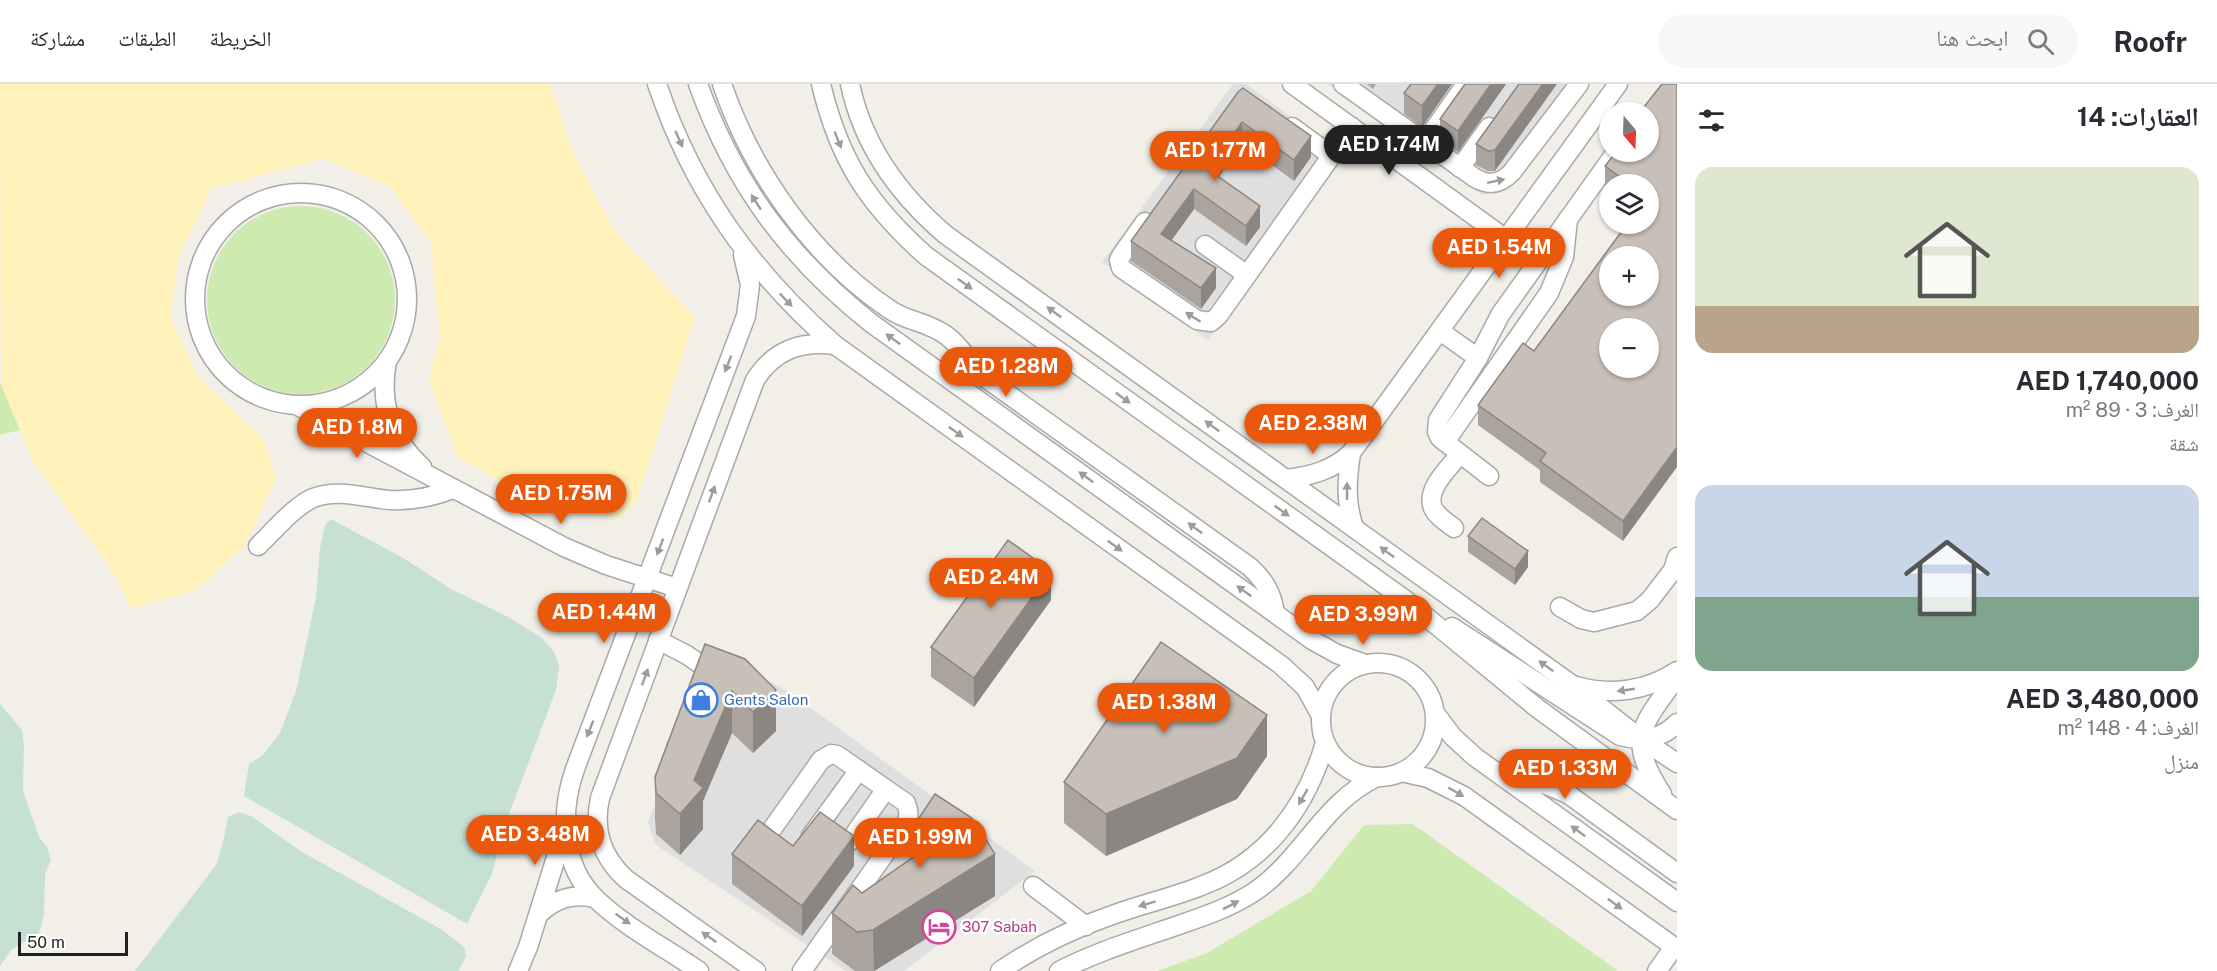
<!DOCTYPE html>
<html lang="ar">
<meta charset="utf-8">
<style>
:root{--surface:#fff;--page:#f7f7f7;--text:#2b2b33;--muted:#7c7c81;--line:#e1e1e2;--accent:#ea580c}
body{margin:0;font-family:"Public Sans","Noto Naskh Arabic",sans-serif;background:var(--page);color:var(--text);direction:rtl;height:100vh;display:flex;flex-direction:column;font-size:22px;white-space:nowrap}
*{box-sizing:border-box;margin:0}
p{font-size:20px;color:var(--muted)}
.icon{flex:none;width:33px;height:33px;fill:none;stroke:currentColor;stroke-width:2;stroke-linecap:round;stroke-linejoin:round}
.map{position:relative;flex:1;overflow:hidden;direction:ltr}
.details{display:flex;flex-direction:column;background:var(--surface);width:540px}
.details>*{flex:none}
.needle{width:39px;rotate:161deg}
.buttons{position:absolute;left:1599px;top:18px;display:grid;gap:12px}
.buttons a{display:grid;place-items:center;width:60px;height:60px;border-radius:50%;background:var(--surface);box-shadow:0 2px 4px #0004;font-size:30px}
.scale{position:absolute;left:18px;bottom:15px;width:110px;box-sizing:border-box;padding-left:6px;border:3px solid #222;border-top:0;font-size:16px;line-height:21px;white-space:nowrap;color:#222;-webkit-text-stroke:4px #fff;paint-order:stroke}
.price{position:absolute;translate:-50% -51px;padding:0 14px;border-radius:21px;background:var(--accent);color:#fff;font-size:20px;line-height:39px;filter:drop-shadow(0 2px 3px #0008)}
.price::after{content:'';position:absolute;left:50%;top:36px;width:18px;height:14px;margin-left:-9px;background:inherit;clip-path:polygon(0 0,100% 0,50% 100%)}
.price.on{background:#222;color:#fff}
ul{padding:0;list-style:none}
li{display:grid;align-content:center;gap:12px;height:318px;padding:0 18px}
li span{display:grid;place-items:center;height:186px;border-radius:18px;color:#555}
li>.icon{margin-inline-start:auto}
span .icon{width:108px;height:108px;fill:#fffc;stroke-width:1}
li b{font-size:26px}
h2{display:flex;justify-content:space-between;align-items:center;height:72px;padding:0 18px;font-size:26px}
header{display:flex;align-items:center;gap:36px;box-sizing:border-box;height:84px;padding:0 30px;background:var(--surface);border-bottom:2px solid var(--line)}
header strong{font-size:28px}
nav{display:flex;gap:33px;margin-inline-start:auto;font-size:21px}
.search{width:420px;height:54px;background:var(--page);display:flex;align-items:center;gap:15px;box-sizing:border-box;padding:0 21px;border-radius:33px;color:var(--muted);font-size:22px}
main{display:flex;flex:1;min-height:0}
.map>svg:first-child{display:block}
</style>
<header>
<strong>Roofr</strong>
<div class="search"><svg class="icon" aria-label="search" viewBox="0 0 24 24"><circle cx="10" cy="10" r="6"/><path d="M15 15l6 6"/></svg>ابحث هنا</div>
<nav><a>الخريطة</a><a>الطبقات</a><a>مشاركة</a></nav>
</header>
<main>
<section class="details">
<h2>العقارات: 14<svg class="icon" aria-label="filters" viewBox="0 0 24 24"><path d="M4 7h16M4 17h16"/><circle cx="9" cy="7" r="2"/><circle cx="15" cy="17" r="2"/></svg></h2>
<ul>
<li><span style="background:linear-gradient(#dfe7d0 75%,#b9a48a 0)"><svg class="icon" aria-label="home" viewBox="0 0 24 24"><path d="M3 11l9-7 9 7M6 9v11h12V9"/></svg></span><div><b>AED 1,740,000</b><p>الغرف: 3 · 89 m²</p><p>شقة</p></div></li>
<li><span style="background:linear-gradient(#c9d6e8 60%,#7fa58c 0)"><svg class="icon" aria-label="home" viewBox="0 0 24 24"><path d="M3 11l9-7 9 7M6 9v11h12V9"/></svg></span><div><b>AED 3,480,000</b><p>الغرف: 4 · 148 m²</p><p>منزل</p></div></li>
</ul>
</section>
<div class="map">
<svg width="1677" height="887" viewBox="0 0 1677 887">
<rect width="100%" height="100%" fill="#f2efe9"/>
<g fill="#e0dfdf">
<polygon points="1233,0 1246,0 1344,71 1208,256 1102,178"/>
<polygon points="1327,0 1579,0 1503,107 1482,111"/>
<polygon points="715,570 786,606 1035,787 904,887 846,887 656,761 648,738"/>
</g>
<g fill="#cdebb0">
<circle cx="301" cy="216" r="94"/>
<polygon points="0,298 20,346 0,351"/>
<polygon points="1413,740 1618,887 1157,887 1207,869 1311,807 1364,741"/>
</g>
<g fill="#c6e0d4">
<polygon points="331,435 405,475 451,505 508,533 541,553 554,568 559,582 556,606 503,746 492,790 467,840 244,712 249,680 263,671 280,649 296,607 316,514 320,464 325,441"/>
<polygon points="0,620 22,646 24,661 23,707 39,753 47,763 51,776 45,790 44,831 39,849 11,866 0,882"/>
<polygon points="239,728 251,732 302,768 441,845 464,863 466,872 459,887 135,887 216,781 224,754 228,733"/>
</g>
<polygon fill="#fff1ba" points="0,0 550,0 574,71 616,149 695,233 637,416 618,435 537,419 458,373 429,296 440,251 431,159 390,103 325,75 212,104 180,169 170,233 198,293 263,354 276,395 244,463 195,507 131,524 110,484 34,379 1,301"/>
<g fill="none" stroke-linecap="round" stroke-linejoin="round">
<defs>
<g id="minor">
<path d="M 657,0 C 693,107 751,187 835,261 L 1281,581 L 1305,603 L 1320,630"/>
<path d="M 698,0 C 734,100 788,173 871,239 L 1312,556 L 1337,570 L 1365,580"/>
<path d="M 722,0 C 752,88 812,173 889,225 C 907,238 927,237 947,252 C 962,263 970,280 984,293 L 1250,483 C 1265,497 1272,509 1275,529"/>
<path d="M 821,0 C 839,76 868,120 926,172 L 1407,517 L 1537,624 L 1677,726"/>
<path d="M 850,0 C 863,62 899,111 946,151 L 1571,600 L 1641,655 L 1677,679"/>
<polyline points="1292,0 1506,155"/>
<path d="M 1343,0 L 1475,94 C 1489,102 1501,100 1512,88 L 1579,0"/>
<polyline points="1292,43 1332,72"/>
<polyline points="1425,58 1466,0"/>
<polyline points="1460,84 1489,43"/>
<circle cx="301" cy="215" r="106"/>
<polyline points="1145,138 1121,172 1119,176 1121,184 1197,236 1211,238 1218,232 1352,43"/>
<polyline points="1205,161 1247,191"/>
<polyline points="1440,247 1478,274"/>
<path d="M 387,277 C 379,319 390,354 422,383"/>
<polyline points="296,321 564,463 606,481 677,504"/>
<polyline points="1445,358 1549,209 1564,173 1568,135"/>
<path d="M 1351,369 C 1347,396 1345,417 1354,444"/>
<polyline points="1489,392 1440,354 1437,348 1438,336 1478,274 1500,231 1616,68"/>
<path d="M 1286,395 C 1311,392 1333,386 1351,369 L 1618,0"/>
<path d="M 1454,444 C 1447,438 1437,433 1433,424 C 1425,405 1450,383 1460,370"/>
<path d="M 258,462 C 274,447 292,424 313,414 C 338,404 365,414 390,416 C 412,417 433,413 453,405"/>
<polyline points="1560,523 1581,535 1594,538 1637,527 1650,516 1673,486 1677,473"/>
<path d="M 1452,543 L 1620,652 C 1641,658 1662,655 1677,639"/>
<polyline points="658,556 687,571 714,590"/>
<circle cx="1378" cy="636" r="57"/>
<path d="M 1576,602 C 1610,612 1647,607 1677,587"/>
<polyline points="1435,629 1453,653 1475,673 1677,818"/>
<polyline points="1401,688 1428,694 1464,712 1677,865"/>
<polyline points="1512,699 1535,699 1546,701 1568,710 1677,789"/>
<path d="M 1662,710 C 1626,654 1641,642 1677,593"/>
<polyline points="811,752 859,686"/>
<polyline points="834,754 842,759 849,758 886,705"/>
<path d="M 776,763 L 768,756 L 770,748 L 821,676 L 831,670 L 837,671 L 906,719 C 910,729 909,735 903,744 L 802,887"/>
<polyline points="1033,802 1086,842"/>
<path d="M 539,830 C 555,815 572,809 595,814"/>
<polyline points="518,887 528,863 564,748"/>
<path d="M 699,887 C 667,865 624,842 596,815 C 561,781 560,728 575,685 L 746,232 L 750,201 L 743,171"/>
<path d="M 756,887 L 626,795 C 601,772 593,746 600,714 L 755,296 C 774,266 800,257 835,261"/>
<path d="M 1000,887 C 1036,862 1077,843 1118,829 C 1146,819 1174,813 1201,802 C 1266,778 1306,724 1325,659"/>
<path d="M 1059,887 C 1094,869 1132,857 1170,844 C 1199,834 1228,825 1254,808 C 1302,776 1323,718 1377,693"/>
<polyline points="1657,887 1674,863"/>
</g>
</defs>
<use href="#minor" stroke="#a9a9a9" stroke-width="21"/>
<use href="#minor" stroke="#fff" stroke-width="18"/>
</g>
<g fill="#aba49e">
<polygon points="1367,0 1376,0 1373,5"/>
<polygon points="1411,0 1452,0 1422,43 1404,30 1404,9"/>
<polygon points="1465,0 1506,0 1458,68 1440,56 1440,35"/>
<polygon points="1519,0 1495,87 1488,87 1476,81 1476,60"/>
<polygon points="1662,0 1623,457 1540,398 1540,386 1478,341 1478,321 1534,267 1648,140 1648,100 1610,100 1610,106 1605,103 1605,82"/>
<polygon points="1238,8 1311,73 1294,97 1242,59 1218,93 1260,143 1246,162 1194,125 1171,157 1216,204 1201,225 1131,177 1131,157"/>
<polygon points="1468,452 1528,483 1515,501 1468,468"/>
<polygon points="1051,516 974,623 931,593 931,563"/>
<polygon points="705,560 776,647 753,669 732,649 703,717 703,745 680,771 656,750 655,734 655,693"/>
<polygon points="1267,672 1237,715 1106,772 1064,739 1064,698"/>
<polygon points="935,710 995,812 874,887 855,887 832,870 832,829 917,770 917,737"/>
<polygon points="732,770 854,782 802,852 732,800"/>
</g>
<g fill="#8b8681">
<polygon points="1438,0 1452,0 1422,43 1422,22"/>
<polygon points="1491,0 1506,0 1458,68 1458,47"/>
<polygon points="1543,0 1557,0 1495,87 1495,66"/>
<polygon points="1242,38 1242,59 1209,107 1209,86"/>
<polygon points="1311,52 1311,73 1294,97 1294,76"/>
<polygon points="1194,105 1194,125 1161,171 1161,150"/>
<polygon points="1260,122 1260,143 1246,162 1246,142"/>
<polygon points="1216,184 1216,204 1201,225 1201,204"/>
<polygon points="1677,363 1677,383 1623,457 1623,437"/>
<polygon points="1528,467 1528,483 1515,501 1515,485"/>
<polygon points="1051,487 1051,516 974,623 974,594"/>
<polygon points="776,606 776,647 753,669 753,628"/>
<polygon points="732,607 732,649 703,717 703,745 680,771 680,730"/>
<polygon points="1267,631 1267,672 1237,715 1106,772 1106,730"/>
<polygon points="854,752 854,782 802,852 802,822"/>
<polygon points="995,770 995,812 874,887 873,846"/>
</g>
<g fill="#c7bfb8" stroke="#8b8681" stroke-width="1.5" fill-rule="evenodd">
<polygon points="1411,0 1438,0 1422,22 1404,9"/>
<polygon points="1465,0 1491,0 1458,47 1440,35"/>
<polygon points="1519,0 1543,0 1495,66 1488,67 1476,60"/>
<path d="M 1662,0 L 1677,0 L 1677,363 L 1623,437 L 1540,377 L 1546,369 L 1478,321 L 1523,259 L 1534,267 L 1627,140 L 1648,140 L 1648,100 L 1630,100 L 1605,82 L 1616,68 L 1648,68 L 1648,28 L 1640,28 ZM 1610,172 L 1648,172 L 1648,212 L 1610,212 ZM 1610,244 L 1648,244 L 1648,284 L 1610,284 Z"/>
<polygon points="1243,4 1311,52 1294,76 1242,38 1209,86 1260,122 1246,142 1194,105 1161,150 1216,184 1201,204 1131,157 1238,8"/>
<polygon points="1482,434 1528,467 1515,485 1468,452"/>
<polygon points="1008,456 1051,487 974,594 931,563"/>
<polygon points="1161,558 1267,631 1237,674 1106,730 1064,698"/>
<polygon points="705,560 745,575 776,606 753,628 732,607 694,696 703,704 680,730 656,709 655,693"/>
<polygon points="935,710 972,734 995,770 873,846 857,848 832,829 853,801 862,809 942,753 917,737"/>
<polygon points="820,728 854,752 802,822 732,770 758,736 793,762"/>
</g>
<defs><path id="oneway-solid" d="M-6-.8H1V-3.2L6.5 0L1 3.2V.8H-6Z" transform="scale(1.5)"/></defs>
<g fill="#9c9c9c">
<use href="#oneway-solid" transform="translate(679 55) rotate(66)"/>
<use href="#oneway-solid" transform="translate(838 56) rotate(68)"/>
<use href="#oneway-solid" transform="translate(1496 97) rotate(-12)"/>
<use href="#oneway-solid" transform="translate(756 118) rotate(-123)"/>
<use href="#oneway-solid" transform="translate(965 200) rotate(36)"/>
<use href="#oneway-solid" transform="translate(786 216) rotate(46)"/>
<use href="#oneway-solid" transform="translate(1054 228) rotate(-144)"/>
<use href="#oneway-solid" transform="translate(1193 233) rotate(-148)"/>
<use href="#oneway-solid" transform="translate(893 255) rotate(-144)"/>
<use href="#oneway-solid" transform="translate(728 280) rotate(111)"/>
<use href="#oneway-solid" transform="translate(1123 314) rotate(36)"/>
<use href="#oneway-solid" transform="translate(1212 342) rotate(-144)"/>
<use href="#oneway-solid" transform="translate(956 348) rotate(36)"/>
<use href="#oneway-solid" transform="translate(1086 393) rotate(-144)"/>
<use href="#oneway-solid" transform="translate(1347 407) rotate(-90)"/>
<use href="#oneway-solid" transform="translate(712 410) rotate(-70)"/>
<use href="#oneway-solid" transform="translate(1282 427) rotate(36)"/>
<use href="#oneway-solid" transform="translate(1195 444) rotate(-144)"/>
<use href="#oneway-solid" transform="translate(1115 462) rotate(36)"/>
<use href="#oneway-solid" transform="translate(660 463) rotate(111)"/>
<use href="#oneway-solid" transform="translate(1387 468) rotate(-144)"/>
<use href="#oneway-solid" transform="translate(1244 507) rotate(-144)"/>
<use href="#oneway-solid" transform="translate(1546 582) rotate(-144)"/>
<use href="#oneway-solid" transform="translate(645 593) rotate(-70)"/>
<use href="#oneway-solid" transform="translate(1626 606) rotate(172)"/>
<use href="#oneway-solid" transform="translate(590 645) rotate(111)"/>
<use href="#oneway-solid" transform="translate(1456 708) rotate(30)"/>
<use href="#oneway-solid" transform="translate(1303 713) rotate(120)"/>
<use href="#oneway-solid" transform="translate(1578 747) rotate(-144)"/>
<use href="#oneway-solid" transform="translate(1147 820) rotate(163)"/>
<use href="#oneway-solid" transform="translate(1615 820) rotate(36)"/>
<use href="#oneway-solid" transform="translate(1231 821) rotate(-27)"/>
<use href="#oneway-solid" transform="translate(623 835) rotate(35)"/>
<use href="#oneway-solid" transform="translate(709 853) rotate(-145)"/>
</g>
<defs>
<symbol id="shop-ring" viewBox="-11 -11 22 22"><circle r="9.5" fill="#fff" stroke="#3f7fe0" stroke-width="1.5"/><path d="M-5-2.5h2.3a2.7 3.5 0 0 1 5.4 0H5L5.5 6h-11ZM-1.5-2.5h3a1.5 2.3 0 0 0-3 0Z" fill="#3f7fe0"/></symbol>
<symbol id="hotel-ring" viewBox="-11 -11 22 22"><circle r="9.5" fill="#fff" stroke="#d1479c" stroke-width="1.5"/><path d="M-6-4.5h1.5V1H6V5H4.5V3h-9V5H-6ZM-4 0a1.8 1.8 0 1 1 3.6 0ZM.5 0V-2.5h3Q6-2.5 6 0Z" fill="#d1479c"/></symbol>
</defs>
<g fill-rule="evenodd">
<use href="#shop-ring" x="682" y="597" width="38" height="38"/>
<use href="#hotel-ring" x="920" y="824" width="38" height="38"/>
</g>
<g text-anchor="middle" stroke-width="5" stroke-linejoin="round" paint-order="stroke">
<g font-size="15" fill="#366cbe" stroke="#fff" text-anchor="start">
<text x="724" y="621">Gents Salon</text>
</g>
<g font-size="15" fill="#b23c85" stroke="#fff" text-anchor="start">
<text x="962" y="848">307 Sabah</text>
</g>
</g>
</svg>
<div class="buttons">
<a><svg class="needle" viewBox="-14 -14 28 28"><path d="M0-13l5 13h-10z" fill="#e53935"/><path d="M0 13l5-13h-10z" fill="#7c7c81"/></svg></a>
<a><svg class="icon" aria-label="layers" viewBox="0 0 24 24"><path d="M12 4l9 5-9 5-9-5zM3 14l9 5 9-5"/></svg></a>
<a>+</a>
<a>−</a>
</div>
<div class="scale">50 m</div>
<b class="price on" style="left:1389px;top:92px">AED 1.74M</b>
<b class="price" style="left:1215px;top:98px">AED 1.77M</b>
<b class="price" style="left:1499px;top:195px">AED 1.54M</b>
<b class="price" style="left:1006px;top:314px">AED 1.28M</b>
<b class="price" style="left:1313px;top:371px">AED 2.38M</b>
<b class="price" style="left:357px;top:375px">AED 1.8M</b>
<b class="price" style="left:561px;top:441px">AED 1.75M</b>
<b class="price" style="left:991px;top:525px">AED 2.4M</b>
<b class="price" style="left:604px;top:560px">AED 1.44M</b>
<b class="price" style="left:1363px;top:562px">AED 3.99M</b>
<b class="price" style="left:1164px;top:650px">AED 1.38M</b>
<b class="price" style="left:1565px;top:716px">AED 1.33M</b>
<b class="price" style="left:535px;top:782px">AED 3.48M</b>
<b class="price" style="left:920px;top:785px">AED 1.99M</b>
</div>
</main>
